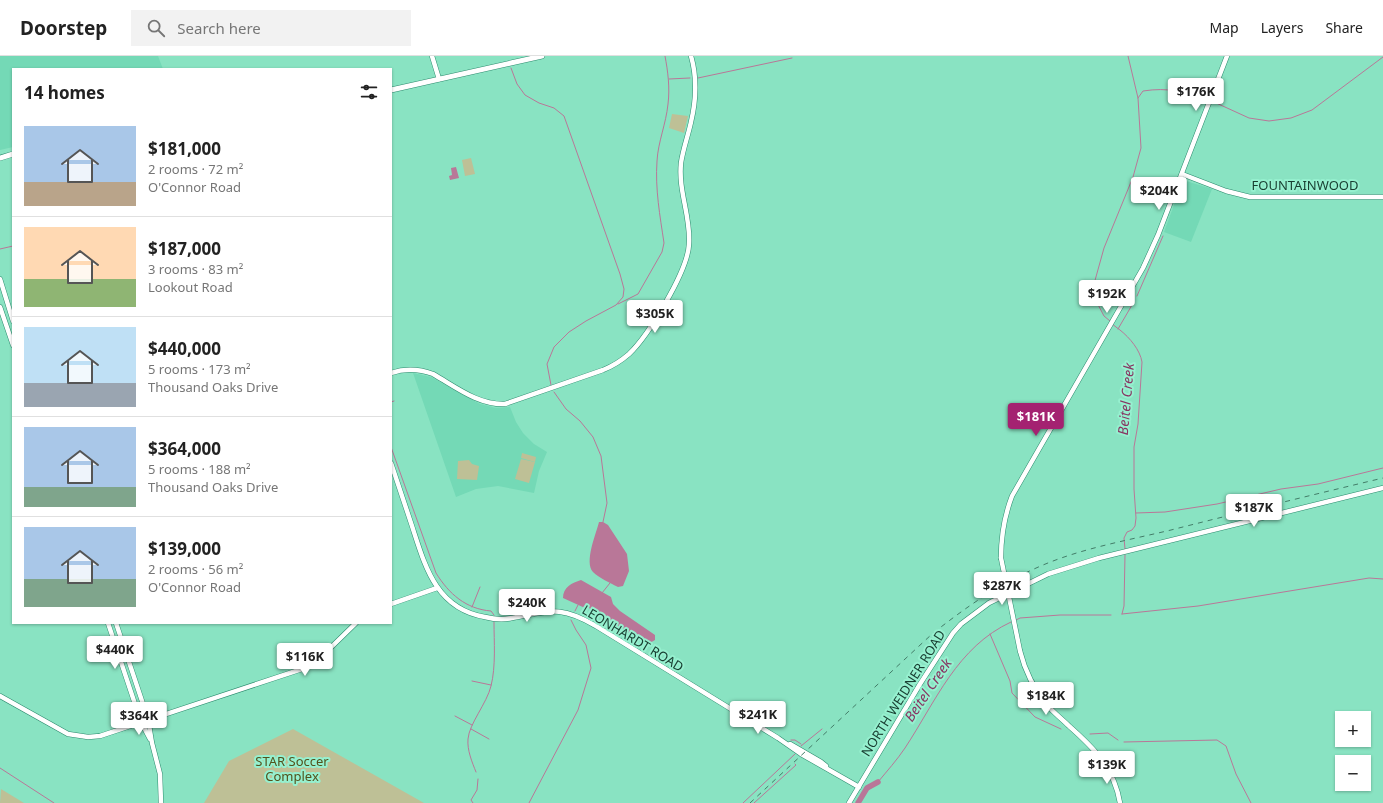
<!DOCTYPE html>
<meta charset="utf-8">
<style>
:root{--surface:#fff;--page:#f2f2f2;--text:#222;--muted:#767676;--line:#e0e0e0;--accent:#a42271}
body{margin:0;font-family:"Noto Sans",sans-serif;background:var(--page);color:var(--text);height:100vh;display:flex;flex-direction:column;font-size:15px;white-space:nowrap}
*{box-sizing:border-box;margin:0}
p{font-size:13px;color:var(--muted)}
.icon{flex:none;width:22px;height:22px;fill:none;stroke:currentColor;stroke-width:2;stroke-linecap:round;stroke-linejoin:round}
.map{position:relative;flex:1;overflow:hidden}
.sheet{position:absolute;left:12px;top:12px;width:380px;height:556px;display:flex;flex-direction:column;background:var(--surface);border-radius:0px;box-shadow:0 1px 3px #0004}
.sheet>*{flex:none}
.fabs{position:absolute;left:1335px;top:655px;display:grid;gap:8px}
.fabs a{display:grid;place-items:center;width:36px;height:36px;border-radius:0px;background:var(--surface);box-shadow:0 1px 3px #0004;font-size:20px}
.price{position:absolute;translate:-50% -34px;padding:0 9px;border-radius:4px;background:#fff;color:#222;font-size:13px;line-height:26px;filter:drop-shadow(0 1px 2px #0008)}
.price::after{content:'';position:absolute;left:50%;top:24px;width:12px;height:9px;margin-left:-6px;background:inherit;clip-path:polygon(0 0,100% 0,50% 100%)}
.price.active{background:var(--accent);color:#fff}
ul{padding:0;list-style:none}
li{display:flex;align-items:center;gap:12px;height:100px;padding:0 12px}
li+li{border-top:1px solid var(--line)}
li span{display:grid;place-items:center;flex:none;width:112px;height:80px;border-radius:0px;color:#555}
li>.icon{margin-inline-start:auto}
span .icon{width:48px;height:48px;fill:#fffc;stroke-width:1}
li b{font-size:17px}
h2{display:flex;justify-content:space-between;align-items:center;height:48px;padding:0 12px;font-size:17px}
header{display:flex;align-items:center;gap:24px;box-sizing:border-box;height:56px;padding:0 20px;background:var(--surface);border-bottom:1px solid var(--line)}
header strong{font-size:19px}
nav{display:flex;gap:22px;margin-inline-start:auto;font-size:14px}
.search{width:280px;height:36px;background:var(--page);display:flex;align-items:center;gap:10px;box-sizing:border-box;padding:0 14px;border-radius:0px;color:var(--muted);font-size:15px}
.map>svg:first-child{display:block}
</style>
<header>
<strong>Doorstep</strong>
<div class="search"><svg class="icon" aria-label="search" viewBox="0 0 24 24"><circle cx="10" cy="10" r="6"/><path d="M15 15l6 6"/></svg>Search here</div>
<nav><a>Map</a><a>Layers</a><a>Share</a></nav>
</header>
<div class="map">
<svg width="1383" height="747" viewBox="0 0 1383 747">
<rect width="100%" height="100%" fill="#89e3c2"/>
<g fill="#74d9b6">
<polygon points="0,0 158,0 163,13 13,13 13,91 0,94"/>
<polygon points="1183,124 1212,133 1191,186 1164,176"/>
<polygon points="413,317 431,321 480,348 496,352 510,351 516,366 523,377 534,388 547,396 539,415 534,437 498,430 476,433 456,441"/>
</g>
<g fill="#bec096">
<polygon points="672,58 688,60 684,77 669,72"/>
<polygon points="471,102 475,118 465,120 462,104"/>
<polygon points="522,397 536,401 535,406 521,402"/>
<polygon points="521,403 535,406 529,427 515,423"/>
<polygon points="469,404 472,408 479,410 477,424 457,423 458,405"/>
<polygon points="293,673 424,747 204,747 229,705"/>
<polygon points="1,733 24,747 0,747"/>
</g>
<g fill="#b97798">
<polygon points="456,111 459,122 450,124 449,120 452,119 451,112"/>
<path d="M 599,466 L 603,466 L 608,469 L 627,498 L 629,515 L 623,530 L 618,531 C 610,527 599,522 593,516 C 584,506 596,478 599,466 Z"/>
<path d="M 581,524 L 611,541 L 613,548 L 620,555 L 655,579 L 655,584 L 648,588 L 644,587 L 589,552 L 585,552 L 563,542 C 563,531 572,527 581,524 Z"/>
</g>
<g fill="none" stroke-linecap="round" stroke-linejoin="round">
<g stroke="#b97798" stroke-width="1">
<polyline points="511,12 517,28 525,39 539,47 554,52 564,60 620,218 624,233 623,241 616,249 586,265 569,276 554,291 547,308 551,329"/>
<polyline points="698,22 792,2"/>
<polyline points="669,23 690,22"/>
<path d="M 1138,42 L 1143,35 C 1169,31 1182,36 1206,43"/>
<polyline points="1214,46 1249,62 1269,65 1291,62 1312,54 1383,1"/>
<polyline points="0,193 13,190"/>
<polyline points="1137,240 1163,180"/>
<path d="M 618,248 L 638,238 L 662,196 L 664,187 C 660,160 655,133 657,105 C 658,86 666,68 668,48 C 670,32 668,16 665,0"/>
<polyline points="1110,265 1104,260 1094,241 1094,228 1104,192 1133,121 1141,92 1138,42 1128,0"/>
<path d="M 1112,268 C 1115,270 1117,272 1120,274 C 1130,282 1140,294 1142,306 L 1138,368 L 1134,391 L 1134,433 L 1136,462 L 1135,470 L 1132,474 L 1127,476 L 1124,482 L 1125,493"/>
<polyline points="1118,273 1132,249"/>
<polyline points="554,336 566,353 580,365 593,381 601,400 607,447 603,466"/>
<polyline points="391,346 394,345"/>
<path d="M 391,391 L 436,517 C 449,538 466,553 491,555 L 494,559"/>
<polyline points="1136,457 1165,456 1217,448 1281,433 1318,428 1383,412"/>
<polyline points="602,537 610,527"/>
<polyline points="472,551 480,531"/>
<polyline points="575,555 578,549"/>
<polyline points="1122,558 1198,550 1369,522 1383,523"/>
<polyline points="1122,558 1124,550 1125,499"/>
<polyline points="1016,564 1020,562 1060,559 1111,559"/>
<polyline points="990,578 1010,625 1012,637 1035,661 1061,673"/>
<polyline points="472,625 491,629"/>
<polyline points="455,660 472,669"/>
<polyline points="471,673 489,683"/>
<polyline points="1090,678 1108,677 1118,684"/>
<polyline points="791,684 795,684 801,688"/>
<polyline points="1124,686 1217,684 1226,690 1236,718 1251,747"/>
<polyline points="801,690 822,673"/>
<polyline points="0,712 54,747"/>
<path d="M 476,716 C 472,706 467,694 468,683 C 469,668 487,647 491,630 C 496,610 494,586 494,566"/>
<path d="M 878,726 C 887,715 897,704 905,692 C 936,645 957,591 1011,566"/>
<polyline points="473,747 471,744 477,734 478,723"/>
<polyline points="529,747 578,654 591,612 586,589 576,574 571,564"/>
<polyline points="743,747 795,698"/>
<polyline points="754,747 796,709 795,708"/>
</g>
<polyline stroke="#b97798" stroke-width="5.5" points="858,747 867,732 878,726"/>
<defs>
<g id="secondary">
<polyline points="432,0 439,23"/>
<polyline points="1182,118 1226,135 1250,141 1383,141"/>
<polyline points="0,223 13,265"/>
<polyline points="0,251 13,289"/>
<path d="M 391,317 C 406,312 419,313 433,318 C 456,331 478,349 505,348 L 603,314 C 613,310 621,305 629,298 C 648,280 688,215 689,188 C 691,161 678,135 681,107 C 683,93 688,80 691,66 C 696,45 697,21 691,0"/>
<path d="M 391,407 C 398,428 405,449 412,470 C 425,510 436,553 485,561 C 493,563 503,564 512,562 C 550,555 560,549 596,570 L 778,682 L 801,698 L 859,731"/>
<path d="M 1001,502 C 1001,481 1004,461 1012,440 L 1143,212 L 1158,179 L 1227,0"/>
<polyline points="391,548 437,532"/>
<polyline points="108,567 141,666 150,683"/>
<polyline points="116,567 148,663 152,687 160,718 161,747"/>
<path d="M 1020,595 C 1025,615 1034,633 1047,649 C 1054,657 1062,663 1069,670 C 1095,693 1114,712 1120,747"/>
<polyline points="0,640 68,678 88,681 100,680 305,612 317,605 356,567"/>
<polyline points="790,688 821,706 826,710"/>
<polyline points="849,747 920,628 953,577 961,568 989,547 1048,518 1099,502 1383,432"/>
</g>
<g id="primary">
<polyline points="391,34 542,0"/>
<polyline points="0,102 13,98"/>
</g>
</defs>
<use href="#secondary" stroke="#2b8a6d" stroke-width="5.5"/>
<use href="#primary" stroke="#2b8a6d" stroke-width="6"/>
<use href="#secondary" stroke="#fff" stroke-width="4.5"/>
<use href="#primary" stroke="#fff" stroke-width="5"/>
<path stroke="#437d68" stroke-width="1" stroke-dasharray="5 5" stroke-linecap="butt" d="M 750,747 L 932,578 C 965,552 996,530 1034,513 C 1077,493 1125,485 1171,474 C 1242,456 1312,439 1383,422"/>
<defs>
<polyline id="secondary-bridge" points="1001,502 1020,595"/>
</defs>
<use href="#secondary-bridge" stroke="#2b8a6d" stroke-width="5.5" stroke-linecap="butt"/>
<use href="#secondary-bridge" stroke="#fff" stroke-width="4.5"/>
</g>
<g text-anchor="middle" stroke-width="4" stroke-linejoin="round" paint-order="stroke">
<g font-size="13" fill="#183e31" stroke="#96f0cf">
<text x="1305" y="134">FOUNTAINWOOD</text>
<text transform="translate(633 582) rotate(31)" y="5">LEONHARDT ROAD</text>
<text transform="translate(903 637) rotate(-58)" y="5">NORTH WEIDNER ROAD</text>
</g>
<g font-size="13" fill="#53521d" stroke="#96f0cf">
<text x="292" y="710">STAR Soccer<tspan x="292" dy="15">Complex</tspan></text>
</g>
<g font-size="14" font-style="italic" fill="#873562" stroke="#96f0cf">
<text transform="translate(1126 343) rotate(-85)" y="5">Beitel Creek</text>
<text transform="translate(928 634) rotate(-56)" y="5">Beitel Creek</text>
</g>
</g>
</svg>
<div class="fabs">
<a>+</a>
<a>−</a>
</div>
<b class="price" style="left:1196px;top:56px">$176K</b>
<b class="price" style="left:1159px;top:155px">$204K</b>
<b class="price" style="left:1107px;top:258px">$192K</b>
<b class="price" style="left:655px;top:278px">$305K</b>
<b class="price active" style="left:1036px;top:381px">$181K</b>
<b class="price" style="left:1254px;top:472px">$187K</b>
<b class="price" style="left:1002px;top:550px">$287K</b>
<b class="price" style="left:527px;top:567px">$240K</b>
<b class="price" style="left:115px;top:614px">$440K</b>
<b class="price" style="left:305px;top:621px">$116K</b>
<b class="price" style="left:1046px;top:660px">$184K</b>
<b class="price" style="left:758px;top:679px">$241K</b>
<b class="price" style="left:139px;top:680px">$364K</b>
<b class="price" style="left:1107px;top:729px">$139K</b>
<section class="sheet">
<h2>14 homes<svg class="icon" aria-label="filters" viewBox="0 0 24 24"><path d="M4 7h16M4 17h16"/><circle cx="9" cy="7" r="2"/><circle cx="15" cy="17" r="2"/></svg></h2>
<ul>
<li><span style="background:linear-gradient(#a9c7e8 70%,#b9a48a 0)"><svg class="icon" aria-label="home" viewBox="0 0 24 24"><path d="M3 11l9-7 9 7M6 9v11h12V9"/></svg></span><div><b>$181,000</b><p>2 rooms · 72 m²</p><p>O'Connor Road</p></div></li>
<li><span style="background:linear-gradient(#ffd9b3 65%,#8fb573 0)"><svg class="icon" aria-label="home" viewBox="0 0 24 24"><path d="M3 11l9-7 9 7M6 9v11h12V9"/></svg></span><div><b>$187,000</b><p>3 rooms · 83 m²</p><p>Lookout Road</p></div></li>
<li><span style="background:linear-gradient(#bfe0f5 70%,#9aa5b1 0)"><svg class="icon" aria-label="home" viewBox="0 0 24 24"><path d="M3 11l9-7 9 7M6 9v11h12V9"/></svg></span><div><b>$440,000</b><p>5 rooms · 173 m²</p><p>Thousand Oaks Drive</p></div></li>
<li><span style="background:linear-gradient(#a9c7e8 75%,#7fa58c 0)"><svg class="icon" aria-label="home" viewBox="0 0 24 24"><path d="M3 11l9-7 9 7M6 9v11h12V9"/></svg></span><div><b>$364,000</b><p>5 rooms · 188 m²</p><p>Thousand Oaks Drive</p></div></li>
<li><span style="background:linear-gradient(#a9c7e8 65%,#7fa58c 0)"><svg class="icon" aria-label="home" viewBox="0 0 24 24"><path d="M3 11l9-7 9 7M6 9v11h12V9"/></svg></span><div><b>$139,000</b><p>2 rooms · 56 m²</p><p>O'Connor Road</p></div></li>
</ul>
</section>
</div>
